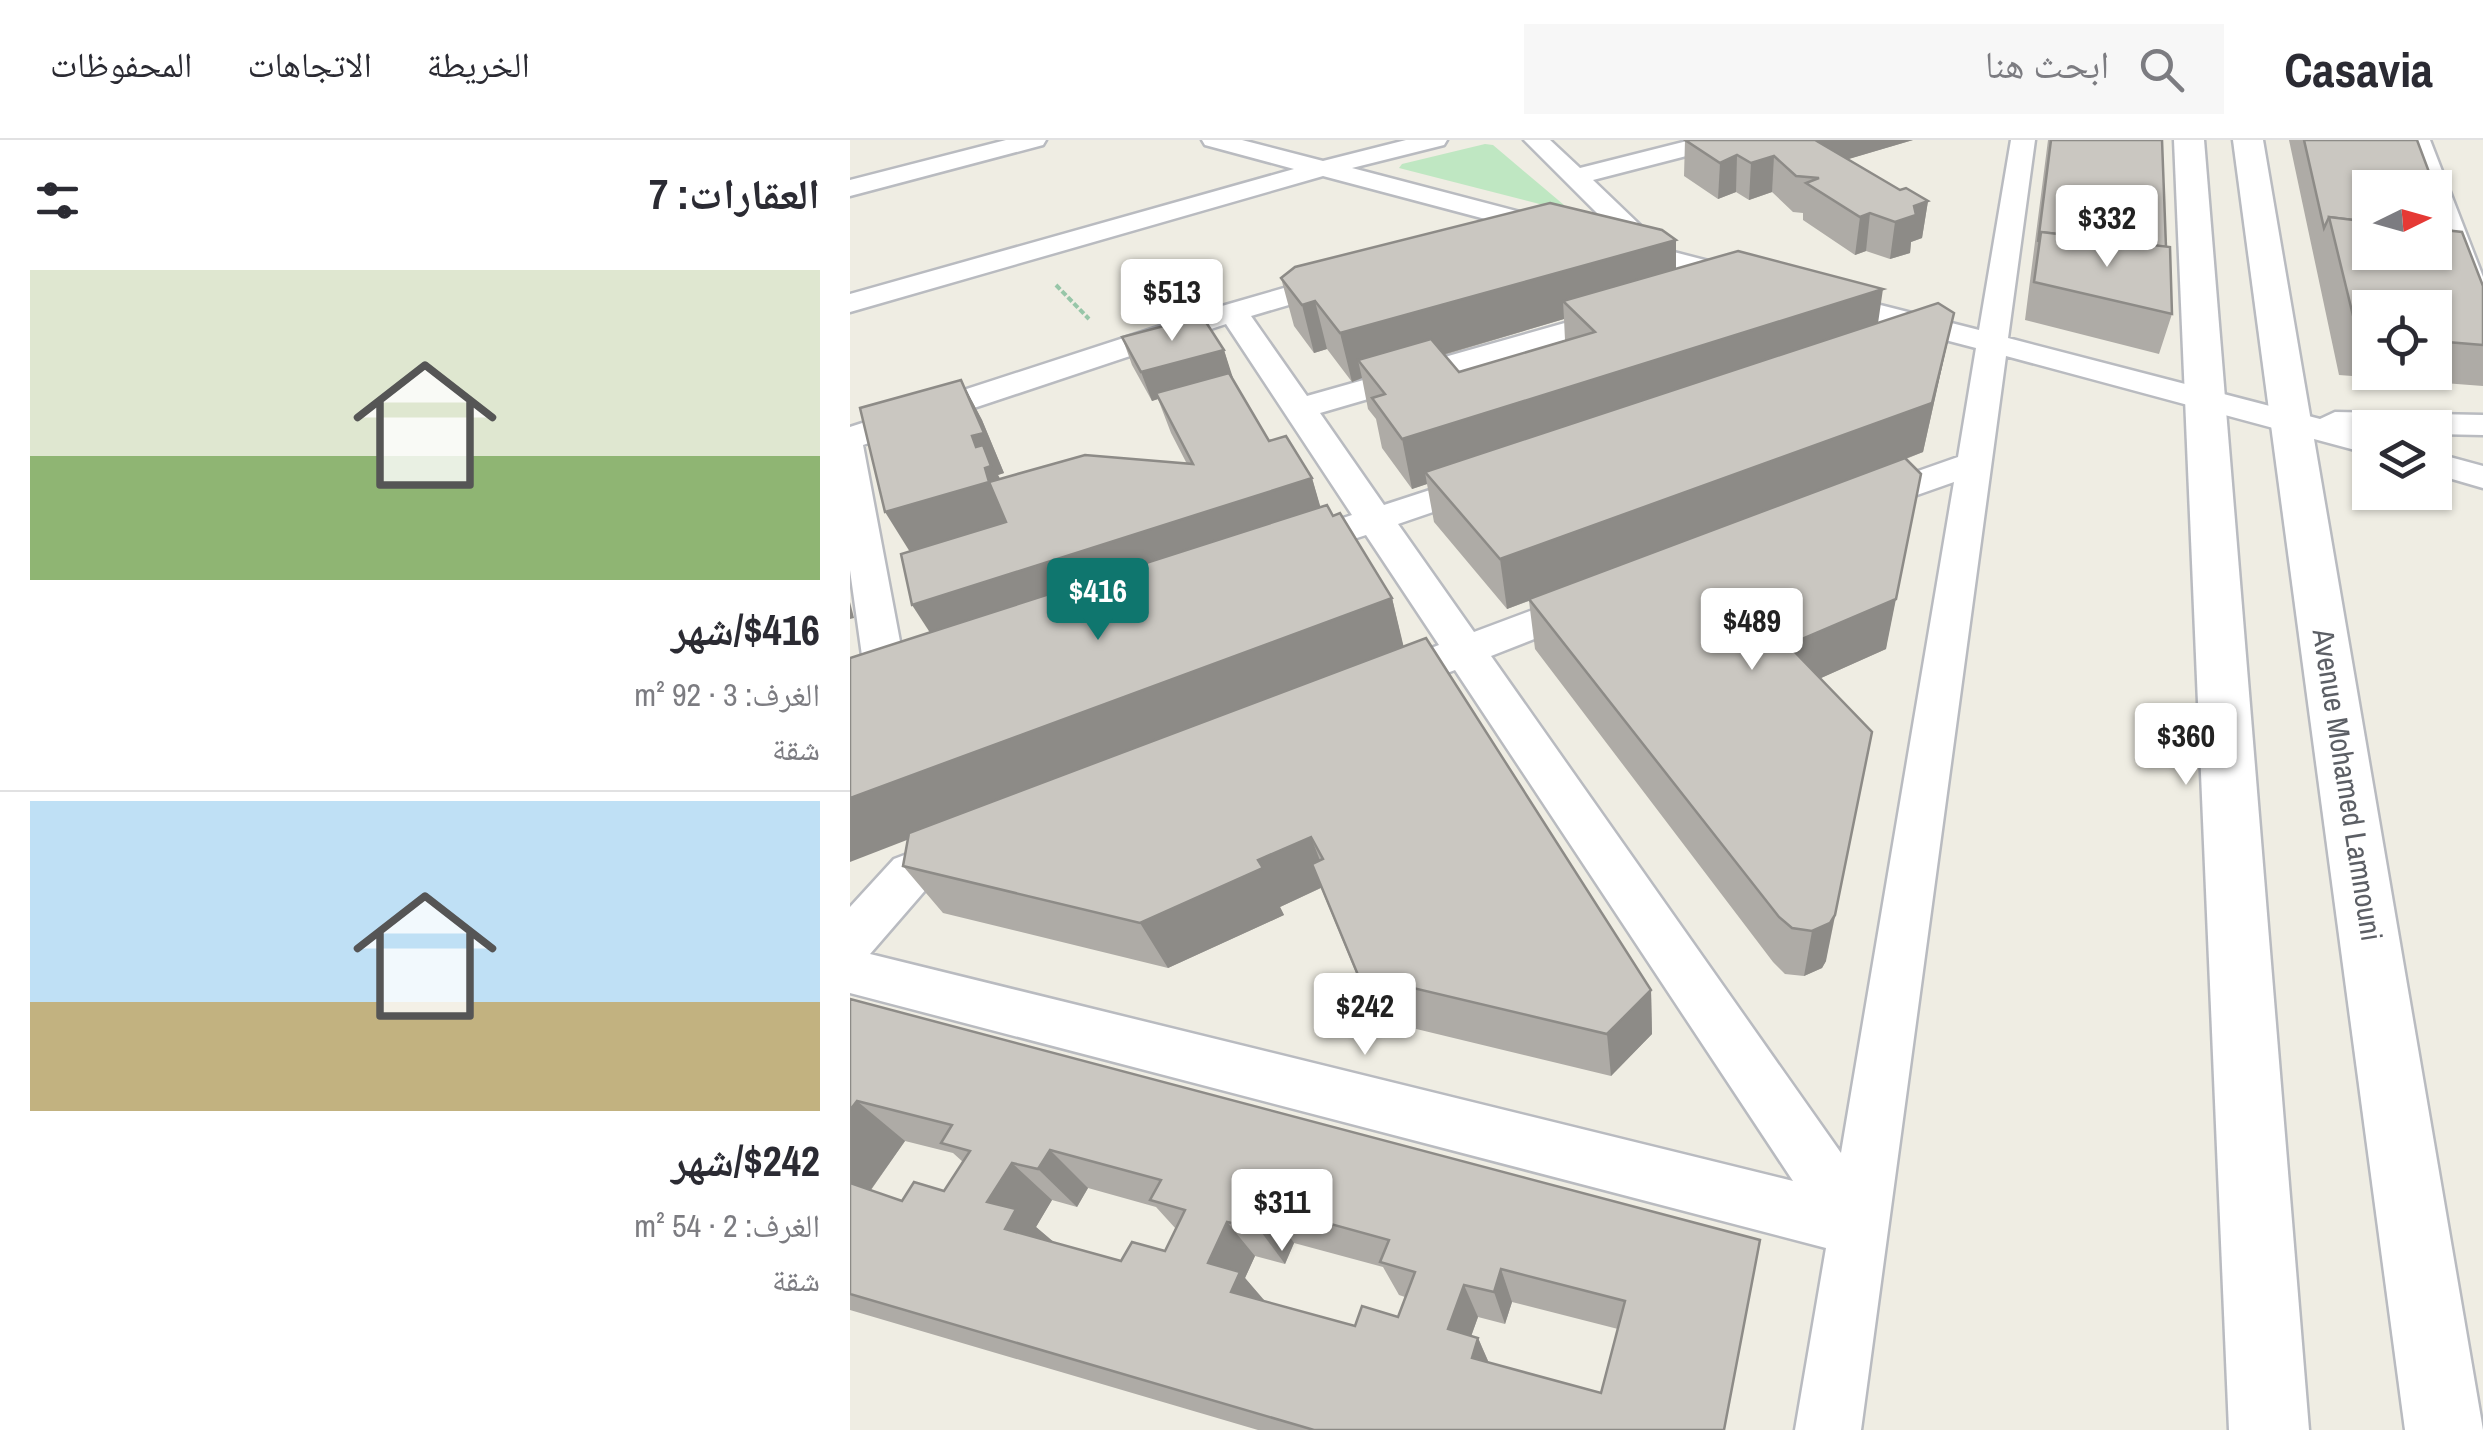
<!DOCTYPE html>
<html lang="ar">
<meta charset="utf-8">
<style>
:root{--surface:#fff;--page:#f7f7f7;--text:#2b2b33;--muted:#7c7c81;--line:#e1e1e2;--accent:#0f766e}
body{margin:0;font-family:"Archivo Narrow","Noto Naskh Arabic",sans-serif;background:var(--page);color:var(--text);direction:rtl;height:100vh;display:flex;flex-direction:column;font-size:38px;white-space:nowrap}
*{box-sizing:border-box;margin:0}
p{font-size:32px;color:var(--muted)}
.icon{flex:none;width:55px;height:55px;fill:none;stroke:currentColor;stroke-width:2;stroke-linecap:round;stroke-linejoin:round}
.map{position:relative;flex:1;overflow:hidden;direction:ltr}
.drawer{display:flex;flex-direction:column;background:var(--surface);width:850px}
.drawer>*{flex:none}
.needle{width:65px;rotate:85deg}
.controls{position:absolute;left:1502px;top:30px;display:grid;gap:20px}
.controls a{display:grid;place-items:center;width:100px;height:100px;border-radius:0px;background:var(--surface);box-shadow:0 2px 8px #0004;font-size:50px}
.price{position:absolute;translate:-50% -85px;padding:0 22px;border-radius:10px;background:#fff;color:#222;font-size:32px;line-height:65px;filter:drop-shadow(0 2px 5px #0008)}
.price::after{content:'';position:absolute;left:50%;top:60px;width:30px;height:22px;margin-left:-15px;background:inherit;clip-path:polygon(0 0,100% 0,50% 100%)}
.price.on{background:var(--accent);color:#fff}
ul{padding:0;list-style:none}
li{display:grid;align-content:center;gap:20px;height:530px;padding:0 30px}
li+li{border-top:2px solid var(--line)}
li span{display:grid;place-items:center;height:310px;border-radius:0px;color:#555}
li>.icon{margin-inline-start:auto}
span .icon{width:180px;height:180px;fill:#fffc;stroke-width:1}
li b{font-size:42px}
h2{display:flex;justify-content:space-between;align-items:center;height:120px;padding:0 30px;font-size:42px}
header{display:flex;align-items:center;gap:60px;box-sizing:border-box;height:140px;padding:0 50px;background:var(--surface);border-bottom:2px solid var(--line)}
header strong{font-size:48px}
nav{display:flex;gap:55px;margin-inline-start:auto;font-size:35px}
.search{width:700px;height:90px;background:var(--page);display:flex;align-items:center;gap:25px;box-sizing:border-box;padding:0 35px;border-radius:0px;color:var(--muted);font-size:38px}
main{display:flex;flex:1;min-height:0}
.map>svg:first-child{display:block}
</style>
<header>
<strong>Casavia</strong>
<div class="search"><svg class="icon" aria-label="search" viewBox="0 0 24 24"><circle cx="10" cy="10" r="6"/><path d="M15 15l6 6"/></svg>ابحث هنا</div>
<nav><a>الخريطة</a><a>الاتجاهات</a><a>المحفوظات</a></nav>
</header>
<main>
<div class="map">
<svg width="1633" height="1290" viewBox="0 0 1633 1290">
<rect width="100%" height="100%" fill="#efede3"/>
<polygon fill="#bfe7c2" points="635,4 643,5 714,65 705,68 549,28 552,24"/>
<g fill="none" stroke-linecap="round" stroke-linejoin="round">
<defs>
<g id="minor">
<polygon points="156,0 196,0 193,5 0,56 0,40"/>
<polygon points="352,0 392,0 473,21 556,0 597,0 594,5 502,28 773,99 674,0 700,0 730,28 841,0 882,0 879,5 743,40 816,110 909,134 913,140 909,146 899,149 473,36 0,172 0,154 444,29 355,5"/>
<polygon points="1161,0 1185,0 1158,198 1470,279 1485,272 1633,275 1633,295 1585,294 1585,288 1520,288 1520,314 1156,216 1011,1290 945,1290 976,1108 0,853 0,767 44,719 115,692 132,698 139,711 132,724 78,747 20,814 943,1041 605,530 536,556 521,551 515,541 521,531 589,505 516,395 443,419 430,415 424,407 430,399 502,375 376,184 13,305 58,544 52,554 37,559 22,554 16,544 0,430 0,287 372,166 493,131 503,134 507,140 503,146 401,176 457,256 775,166 786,169 790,175 786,181 470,273 534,365 626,335 638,331 650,335 656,342 650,349 548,384 624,492 723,455 737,451 751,455 757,464 751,473 641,516 991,1013 1104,342 1013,374 1000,371 995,363 1000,355 1108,317 1126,208 961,165 956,159 961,153 971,150 1129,190"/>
<polygon points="1556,0 1580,0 1633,137 1633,185 1622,182 1618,176 1585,82 1585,48 1573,48"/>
<polygon points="1585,313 1633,326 1633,348 1585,334"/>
</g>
<g id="tertiary">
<polygon points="1324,0 1354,0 1459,1290 1379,1290"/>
<polygon points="1383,0 1413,0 1633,1290 1555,1290"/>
</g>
</defs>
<use href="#minor" stroke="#b9bbc0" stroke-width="5"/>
<use href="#tertiary" stroke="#b9bbc0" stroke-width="5"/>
<polyline stroke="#97c6a8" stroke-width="4" stroke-dasharray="6 2.5" stroke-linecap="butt" points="206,145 239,179"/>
<use href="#minor" fill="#fff" fill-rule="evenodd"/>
<use href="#tertiary" fill="#fff" fill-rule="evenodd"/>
</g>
<g fill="#aeaba6" fill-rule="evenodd">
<polygon points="835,0 1063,0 998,19 1050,50 1078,61 1072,98 1061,102 1060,113 1040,119 1016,111 1005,115 953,80 953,73 943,72 922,52 899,60 886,52 868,59 834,36"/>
<polygon points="1198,0 1312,0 1316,107 1322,174 1309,214 1175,180"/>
<path d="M 1439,0 L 1567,0 L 1601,90 L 1633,146 L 1633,246 L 1489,235 ZM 1520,168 L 1585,168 L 1585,232 L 1520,232 Z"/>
<path d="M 826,129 L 1028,183 L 1104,173 L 1073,312 L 1056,319 L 1036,509 L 971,538 L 976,821 L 972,828 L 954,836 L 935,834 L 923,822 L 685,509 L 679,461 L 657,469 L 584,382 L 577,344 L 562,349 L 532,308 L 526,279 L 518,269 L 512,238 L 502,242 L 477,209 L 464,213 L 444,186 L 431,138 ZM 714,179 L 715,200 L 609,232 L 594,215 Z"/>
<polygon points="272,197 374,210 382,238 419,301 462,338 470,367 483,376 542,458 553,506 801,850 802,894 761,936 525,879 471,748 430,767 434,775 318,828 93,773 53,726 58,699 80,492 60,412 111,240 132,280 154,333 148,335 150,339 337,324 321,293 308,259 302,261 282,225"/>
<path d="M 0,859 L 910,1100 L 874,1290 L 408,1290 L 0,1170 ZM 55,1001 L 103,1013 L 113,1022 L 94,1051 L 52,1061 L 21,1050 ZM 238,1048 L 306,1067 L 326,1089 L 315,1111 L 271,1121 L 205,1103 L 186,1087 L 202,1060 L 227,1067 ZM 444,1103 L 533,1127 L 549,1155 L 555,1157 L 548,1177 L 505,1186 L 415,1161 L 395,1138 L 405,1116 L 435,1124 ZM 662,1162 L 768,1189 L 751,1253 L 639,1223 L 628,1198 L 621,1196 L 628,1177 L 655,1184 Z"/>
</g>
<g fill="#8d8b87">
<polygon points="958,0 1063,0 955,32"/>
<polygon points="887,15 886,52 868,59 870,23"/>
<polygon points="924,16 922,52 899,60 901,23"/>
<polygon points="1078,61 1072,98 1061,102 1060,113 1040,119 1045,82 1064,66"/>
<polygon points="1020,73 1016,111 1005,115 1010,77"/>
<polygon points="826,100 826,147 713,161 714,179 520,236 508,220 512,238 502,242 490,193"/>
<polygon points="1033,149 1026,197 575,332 577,344 562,349 552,299"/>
<polygon points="465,161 477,209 464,213 452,165"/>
<polygon points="1104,173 1073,312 657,469 650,419"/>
<polygon points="374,210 383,238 309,259 306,253 308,259 302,261 291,232"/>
<polygon points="111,240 132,280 154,333 148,335 154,346 161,382 60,412 35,372 126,307 122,296"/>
<polygon points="1071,334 1036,509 933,555 938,505"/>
<polygon points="462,338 474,379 88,505 62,465"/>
<polygon points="542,458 554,508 0,722 0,658"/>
<polygon points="0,462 4,478 0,479"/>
<polygon points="1022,592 976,821 972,828 954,836 962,791"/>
<polygon points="461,697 479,744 430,767 434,775 318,828 290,783 408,720"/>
<polygon points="801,850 802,894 761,936 757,894"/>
<polygon points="7,961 55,1001 10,1065 0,1058 0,970"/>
<polygon points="200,1010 238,1048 227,1067 188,1029"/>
<polygon points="162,1023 202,1060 186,1087 207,1105 155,1089 137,1062"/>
<polygon points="419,1067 444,1103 435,1124 409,1089"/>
<polygon points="377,1082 405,1116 395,1138 418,1165 381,1152 358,1123"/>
<polygon points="651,1129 662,1162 655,1184 644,1152"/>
<polygon points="614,1145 628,1177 613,1219 598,1189"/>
<polygon points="628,1198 641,1228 622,1218"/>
</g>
<g fill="#cac7c1" stroke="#8d8b87" stroke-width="2.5" fill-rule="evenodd">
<polygon points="835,0 965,0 1050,50 1056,48 1078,61 1064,66 1066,75 1045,82 1020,73 1010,77 956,43 969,38 946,36 924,16 901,23 887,15 870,23"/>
<polygon points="1201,0 1312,0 1316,107 1191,92 1188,102"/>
<polygon points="1454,0 1567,0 1585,48 1520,48 1520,82 1479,77 1474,88"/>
<polygon points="1585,48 1601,90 1585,89"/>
<polygon points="700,63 812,90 826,100 490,193 465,161 452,165 431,138 445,127"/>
<polygon points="1479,77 1520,82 1520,112 1585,112 1585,89 1612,92 1633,146 1633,205 1585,201 1585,168 1520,168 1520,197 1508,196"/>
<polygon points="1191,92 1320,107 1322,174 1184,142"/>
<polygon points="888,111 1033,149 552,299 522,258 535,254 508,220 581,199 609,232 745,192 713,161"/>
<polygon points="1088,163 1104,173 1082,263 650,419 575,332"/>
<polygon points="352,176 374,210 291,232 272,197"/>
<polygon points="379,233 419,301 436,296 462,338 62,465 51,414 156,382 139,342 235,315 343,324 306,253"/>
<polygon points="111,240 134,293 122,296 126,307 133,305 141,326 135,328 139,342 35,372 10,268"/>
<polygon points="1055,318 1071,334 1046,459 938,505 1022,592 985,775 980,783 962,791 942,788 929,777 679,459"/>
<polygon points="477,365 483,376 490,373 542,458 0,658 0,518"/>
<polygon points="576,498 801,850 757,894 508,835 462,724 473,719 461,697 408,720 413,728 290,783 53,726 59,693"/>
<path d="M 0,859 L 910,1100 L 874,1290 L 464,1290 L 0,1154 L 0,1043 L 52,1061 L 64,1042 L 94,1051 L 120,1011 L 91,1003 L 102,985 L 7,961 L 0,970 ZM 200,1010 L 311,1040 L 300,1060 L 335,1070 L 315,1111 L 282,1102 L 271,1121 L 155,1089 L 166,1069 L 137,1062 L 162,1023 L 188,1029 ZM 419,1067 L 539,1100 L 530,1122 L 565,1132 L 548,1177 L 512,1166 L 505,1186 L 381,1152 L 390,1132 L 358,1123 L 377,1082 L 409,1089 ZM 651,1129 L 775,1161 L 751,1253 L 622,1218 L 628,1198 L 598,1189 L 614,1145 L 644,1152 Z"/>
</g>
<g text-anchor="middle" stroke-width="8" stroke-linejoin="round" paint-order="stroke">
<g font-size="30" fill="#5c5f65" stroke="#fff">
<text transform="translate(1497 645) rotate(81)" y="10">Avenue Mohamed Lamnouni</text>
</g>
</g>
</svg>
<div class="controls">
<a><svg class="needle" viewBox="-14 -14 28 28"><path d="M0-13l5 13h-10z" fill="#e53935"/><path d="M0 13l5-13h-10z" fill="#7c7c81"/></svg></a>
<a><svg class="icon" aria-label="locate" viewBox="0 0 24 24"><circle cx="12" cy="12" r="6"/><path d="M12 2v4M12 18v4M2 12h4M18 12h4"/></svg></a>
<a><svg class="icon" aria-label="layers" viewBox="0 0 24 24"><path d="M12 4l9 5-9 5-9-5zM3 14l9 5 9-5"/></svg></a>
</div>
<b class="price" style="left:1257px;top:130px">$332</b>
<b class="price" style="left:322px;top:204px">$513</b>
<b class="price on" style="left:248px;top:503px">$416</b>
<b class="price" style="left:902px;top:533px">$489</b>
<b class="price" style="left:1336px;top:648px">$360</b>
<b class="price" style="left:515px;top:918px">$242</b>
<b class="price" style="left:432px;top:1114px">$311</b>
</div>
<section class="drawer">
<h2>العقارات: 7<svg class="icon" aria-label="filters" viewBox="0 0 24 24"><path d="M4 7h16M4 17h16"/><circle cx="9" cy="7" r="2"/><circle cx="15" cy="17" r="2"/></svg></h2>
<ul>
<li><span style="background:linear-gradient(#dfe7d0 60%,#8fb573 0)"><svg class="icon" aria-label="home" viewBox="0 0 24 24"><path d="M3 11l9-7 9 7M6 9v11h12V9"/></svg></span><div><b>$416/شهر</b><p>الغرف: 3 · 92 m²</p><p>شقة</p></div></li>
<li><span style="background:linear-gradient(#bfe0f5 65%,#c2b280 0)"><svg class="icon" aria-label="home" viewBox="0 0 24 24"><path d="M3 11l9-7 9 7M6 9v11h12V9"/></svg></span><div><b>$242/شهر</b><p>الغرف: 2 · 54 m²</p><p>شقة</p></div></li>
</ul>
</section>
</main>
